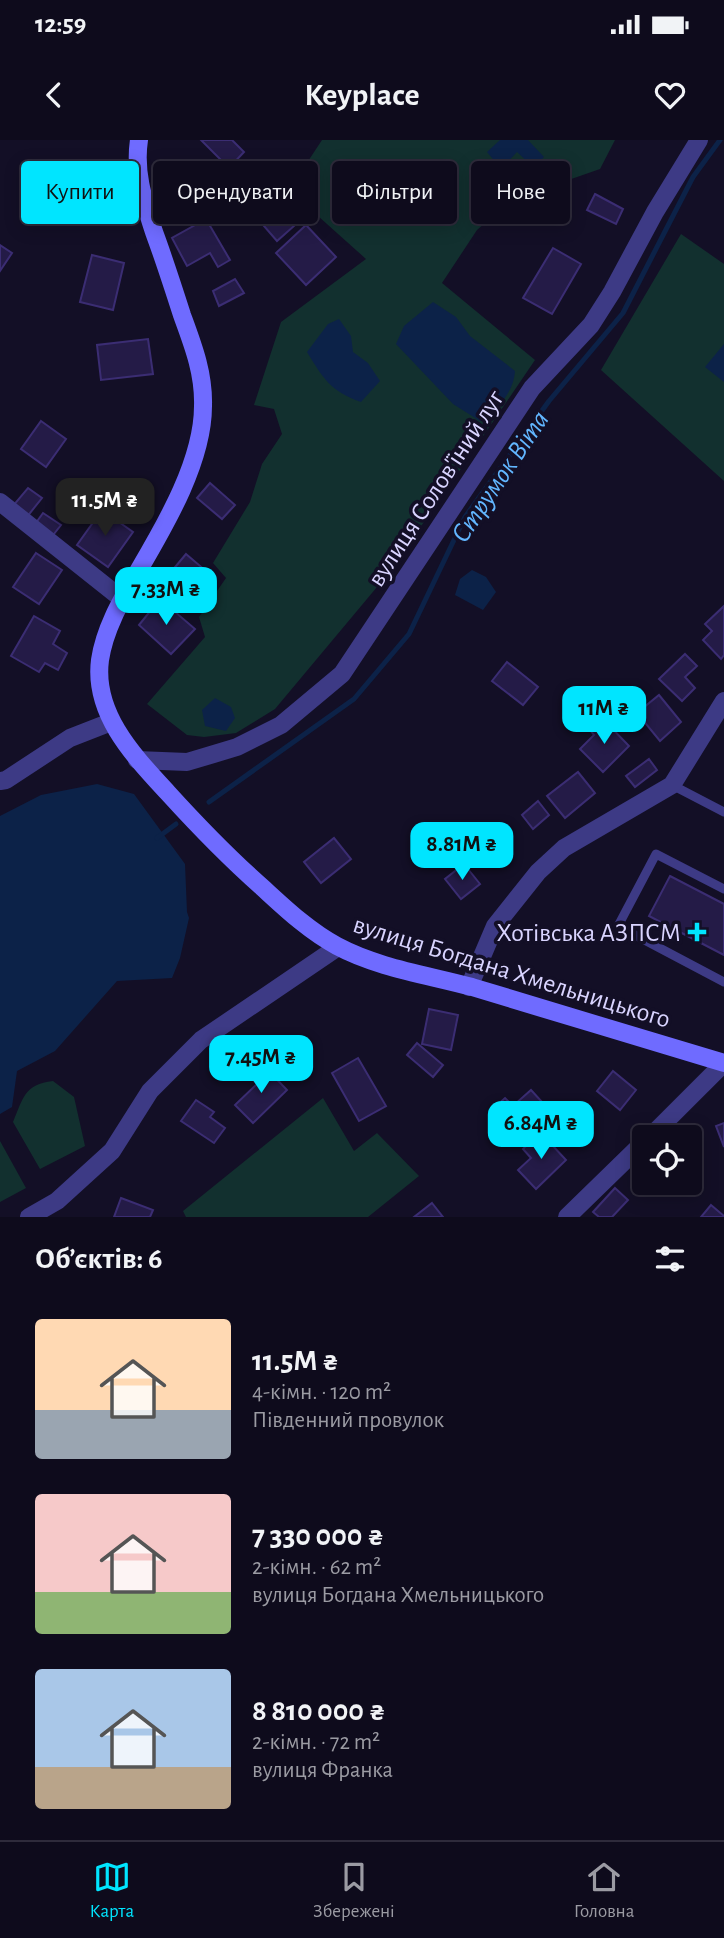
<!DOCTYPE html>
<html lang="uk">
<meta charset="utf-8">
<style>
:root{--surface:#0e0b1c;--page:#171425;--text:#f1f3f6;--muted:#9b9ba3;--line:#2e2b3b;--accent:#00e5ff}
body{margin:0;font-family:"Alegreya Sans",sans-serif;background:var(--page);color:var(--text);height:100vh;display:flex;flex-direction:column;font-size:26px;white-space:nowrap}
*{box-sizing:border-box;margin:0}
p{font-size:23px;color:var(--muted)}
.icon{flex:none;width:38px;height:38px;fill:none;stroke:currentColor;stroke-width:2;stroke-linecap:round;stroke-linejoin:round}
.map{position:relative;height:1077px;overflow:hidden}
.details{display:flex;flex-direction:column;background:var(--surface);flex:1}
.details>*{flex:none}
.hud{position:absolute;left:21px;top:21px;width:682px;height:63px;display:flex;gap:14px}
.controls{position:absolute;left:632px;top:985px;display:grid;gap:14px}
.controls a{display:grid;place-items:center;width:70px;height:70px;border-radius:7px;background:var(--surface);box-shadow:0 4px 18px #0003,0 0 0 2px var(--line);font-size:35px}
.price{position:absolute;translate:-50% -60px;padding:0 16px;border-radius:14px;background:var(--accent);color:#111;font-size:23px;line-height:46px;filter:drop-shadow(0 2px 4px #0008)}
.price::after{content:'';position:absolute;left:50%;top:42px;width:21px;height:16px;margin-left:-10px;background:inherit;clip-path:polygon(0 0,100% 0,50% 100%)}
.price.current{background:#222;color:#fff}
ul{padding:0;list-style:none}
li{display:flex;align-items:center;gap:21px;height:175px;padding:0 35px}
li span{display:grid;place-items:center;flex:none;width:196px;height:140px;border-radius:7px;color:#555}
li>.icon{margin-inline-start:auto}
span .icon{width:84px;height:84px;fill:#fffc;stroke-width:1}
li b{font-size:30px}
h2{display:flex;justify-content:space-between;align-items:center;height:84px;padding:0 35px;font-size:30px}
.chip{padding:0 24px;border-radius:7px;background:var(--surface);box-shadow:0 4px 18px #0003,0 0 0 2px var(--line);font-size:24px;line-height:63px}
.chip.current{background:var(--accent);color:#111}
.status{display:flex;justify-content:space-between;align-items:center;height:49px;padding:0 35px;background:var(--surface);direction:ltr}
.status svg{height:19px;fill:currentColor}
header{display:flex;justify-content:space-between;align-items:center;height:91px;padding:0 35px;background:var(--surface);font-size:32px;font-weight:600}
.menu{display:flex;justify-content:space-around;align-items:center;height:98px;border-top:2px solid var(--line);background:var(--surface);font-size:19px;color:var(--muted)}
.menu a{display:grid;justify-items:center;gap:4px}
.menu .current{color:var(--accent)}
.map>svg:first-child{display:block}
</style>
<div class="status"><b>12:59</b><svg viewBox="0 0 49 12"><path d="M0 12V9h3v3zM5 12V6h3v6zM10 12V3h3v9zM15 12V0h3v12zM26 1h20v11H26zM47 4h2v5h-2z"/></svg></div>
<header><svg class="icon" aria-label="back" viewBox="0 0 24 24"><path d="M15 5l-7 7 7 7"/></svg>Keyplace<svg class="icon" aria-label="heart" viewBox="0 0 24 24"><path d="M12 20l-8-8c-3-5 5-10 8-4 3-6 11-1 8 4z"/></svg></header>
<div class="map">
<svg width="724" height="1077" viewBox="0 0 724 1077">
<rect width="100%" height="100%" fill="#130f26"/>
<g fill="#12302f">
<polygon points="322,0 615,0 600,29 511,60 477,90 442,143 535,220 437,364 377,447 275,569 236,593 204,597 187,595 147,564 205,497 199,477 226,438 213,423 250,362 262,324 282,294 274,269 254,265 281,182 366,119 289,50"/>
<polygon points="681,94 724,124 724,341 601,230"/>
<path d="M 53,941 L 74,957 L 85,1006 L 40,1029 L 13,982 C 23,959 24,944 53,941 Z"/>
<polygon points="323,958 354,1011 377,993 419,1036 368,1077 186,1077 183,1071"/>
<polygon points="0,1001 26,1048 0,1062"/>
</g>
<g fill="#0c2248">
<polygon points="500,0 528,0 544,17 534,28 517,12 501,29 487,12"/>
<path d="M 433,162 L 456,177 L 470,196 L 515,231 C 514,252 497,270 480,281 L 453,264 L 396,204 L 404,186 Z"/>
<path d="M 339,179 L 351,196 L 353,212 L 368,223 L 380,241 L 361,262 C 330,251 323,238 307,212 L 328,184 Z"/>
<polygon points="724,204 724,242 705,227"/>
<polygon points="472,430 486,437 496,452 483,470 455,455 460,439"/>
<polygon points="215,558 231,567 235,578 226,591 205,586 202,570"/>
<polygon points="97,644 134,654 185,724 187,772 189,778 180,818 172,838 117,841 55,911 17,931 12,967 0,974 0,676 41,655"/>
</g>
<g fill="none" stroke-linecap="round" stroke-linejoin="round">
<g stroke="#0c2248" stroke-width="5">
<polyline points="209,662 354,559 409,494 465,377 549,261 623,173 693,37 720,0"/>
<polyline points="157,698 176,684"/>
</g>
</g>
<g fill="#241b47" stroke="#3b2d73" stroke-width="2">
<polygon points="201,0 232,0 244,12 229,28"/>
<polygon points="262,50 294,86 277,101 245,64"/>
<polygon points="595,54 623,69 616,84 587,70"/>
<polygon points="206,79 230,120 218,127 210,113 187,126 172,98"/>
<polygon points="306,85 336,117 306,145 276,113"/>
<polygon points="0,105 12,113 0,131"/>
<polygon points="553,108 581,124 552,174 523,158"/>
<polygon points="92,115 124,123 113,170 80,162"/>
<polygon points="235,139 244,153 219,166 213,151"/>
<polygon points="148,199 153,234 101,240 97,205"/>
<polygon points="41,281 66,299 46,327 21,309"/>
<polygon points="210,343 235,365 222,379 197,358"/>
<polygon points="28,348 42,358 26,378 12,367"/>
<polygon points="102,370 133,392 108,427 77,405"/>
<polygon points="43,373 61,385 50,399 33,387"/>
<polygon points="36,413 62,430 39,464 13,447"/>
<polygon points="186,414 213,437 198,455 171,432"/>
<polygon points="160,459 195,489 171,514 139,485"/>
<polygon points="724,466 724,515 721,519 703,500 712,491 705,484"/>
<polygon points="34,476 60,491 53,504 67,513 58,530 45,523 39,532 11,516"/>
<polygon points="685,514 697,526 685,537 695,548 682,561 659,539"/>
<polygon points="507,522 538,547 523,565 492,541"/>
<polygon points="659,555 681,582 660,601 637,573"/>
<polygon points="602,578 629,606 603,632 580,609 594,595 590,590"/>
<polygon points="649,619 657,630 635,647 626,636"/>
<polygon points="578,632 595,653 565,678 547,656"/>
<polygon points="538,661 549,675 533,689 522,675"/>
<polygon points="334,698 351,719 321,743 304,722"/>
<polygon points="464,724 480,744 461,759 445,739"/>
<polygon points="670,736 724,764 724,815 649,776"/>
<polygon points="429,869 458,875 451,910 422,904"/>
<polygon points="417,903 443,925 433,937 407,915"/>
<polygon points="358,918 386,966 359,981 332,933"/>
<polygon points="264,926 287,950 253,983 235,965 257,944 251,938"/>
<polygon points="613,931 636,950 620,970 597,951"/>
<polygon points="531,950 542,962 524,979 530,985 522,993 496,966 505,958 513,966"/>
<polygon points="196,960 214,972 210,977 225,988 214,1003 181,981"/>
<polygon points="724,983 724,1007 716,986"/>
<polygon points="540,992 566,1020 536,1049 518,1030 531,1018 523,1009"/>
<polygon points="663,1043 682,1043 675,1052"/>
<polygon points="615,1048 628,1060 612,1077 599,1077 593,1072"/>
<polygon points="121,1058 153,1070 150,1077 114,1077"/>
<polygon points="432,1063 443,1077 414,1077"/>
<polygon points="711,1065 724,1076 724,1077 701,1077"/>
</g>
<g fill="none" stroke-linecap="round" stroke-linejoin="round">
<g stroke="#3d3a85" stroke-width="9">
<polyline points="672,645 724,672"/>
<polyline points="724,749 656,714 618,786 724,842"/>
</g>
<g stroke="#3d3a85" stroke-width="18">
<polyline points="0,362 122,459"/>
<polyline points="137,620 187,622 237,607 281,585 342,534 532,248 591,185 612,152 655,72 699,0"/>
<polyline points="0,641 6,640 70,598 111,582"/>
<polyline points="469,847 495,786 538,732 564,708 672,645 724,561"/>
<polyline points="649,998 724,923"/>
<polyline points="29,1077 57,1061 112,1011 150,951 201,900 338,807"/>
<polyline points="567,1077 644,1002"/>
</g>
<path stroke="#6f6bff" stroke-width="18" d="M 139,0 C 134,33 144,61 154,92 C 164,119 173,147 182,175 C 193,205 204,233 203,266 C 203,320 167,382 140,428 C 124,456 105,486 100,520 C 93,574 134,616 168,653 C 198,686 229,718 263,748 C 286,769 309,791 337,806 C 378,828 428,835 472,847 C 556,872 640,898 724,923"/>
</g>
<path fill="#00e5ff" stroke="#130f26" stroke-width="2.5" d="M693.5 781.5h7v7h7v7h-7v7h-7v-7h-7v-7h7z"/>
<g text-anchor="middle" stroke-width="7" stroke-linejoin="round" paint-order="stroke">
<g font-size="26" fill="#d9d4ff" stroke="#130f26">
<text transform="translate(435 348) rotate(-57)" y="9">вулиця Солов'їний луг</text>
<text transform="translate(512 831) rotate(17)" y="9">вулиця Богдана Хмельницького</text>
</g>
<g font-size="26" fill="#d9d4ff" stroke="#130f26" text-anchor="end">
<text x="681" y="801">Хотівська АЗПСМ</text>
</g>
<g font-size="28" font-style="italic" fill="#62b6ff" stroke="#130f26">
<text transform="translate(499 336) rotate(-56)" y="10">Струмок Віта</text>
</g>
</g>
</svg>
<div class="controls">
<a><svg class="icon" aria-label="locate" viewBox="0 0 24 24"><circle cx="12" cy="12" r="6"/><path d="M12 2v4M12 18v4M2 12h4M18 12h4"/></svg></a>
</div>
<b class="price current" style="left:105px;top:398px">11.5M ₴</b>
<b class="price" style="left:166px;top:487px">7.33M ₴</b>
<b class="price" style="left:604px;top:606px">11M ₴</b>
<b class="price" style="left:462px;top:742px">8.81M ₴</b>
<b class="price" style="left:261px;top:955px">7.45M ₴</b>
<b class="price" style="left:541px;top:1021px">6.84M ₴</b>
<div class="hud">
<a class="chip current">Купити</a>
<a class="chip">Орендувати</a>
<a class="chip">Фільтри</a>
<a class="chip">Нове</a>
</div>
</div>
<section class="details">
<h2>Об’єктів: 6<svg class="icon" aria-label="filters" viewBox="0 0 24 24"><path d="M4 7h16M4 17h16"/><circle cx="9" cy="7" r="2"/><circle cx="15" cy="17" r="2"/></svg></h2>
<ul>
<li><span style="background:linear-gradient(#ffd9b3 65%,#9aa5b1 0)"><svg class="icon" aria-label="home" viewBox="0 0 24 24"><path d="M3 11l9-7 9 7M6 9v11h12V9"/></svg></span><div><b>11.5M ₴</b><p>4-кімн. · 120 m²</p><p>Південний провулок</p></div></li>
<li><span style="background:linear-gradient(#f6c9c9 70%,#8fb573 0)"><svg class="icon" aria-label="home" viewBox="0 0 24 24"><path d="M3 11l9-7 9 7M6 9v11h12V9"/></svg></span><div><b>7 330 000 ₴</b><p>2-кімн. · 62 m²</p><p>вулиця Богдана Хмельницького</p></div></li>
<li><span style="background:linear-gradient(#a9c7e8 70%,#b9a48a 0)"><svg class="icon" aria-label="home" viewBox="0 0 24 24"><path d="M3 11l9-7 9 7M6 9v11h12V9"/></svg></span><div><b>8 810 000 ₴</b><p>2-кімн. · 72 m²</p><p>вулиця Франка</p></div></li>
</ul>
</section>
<nav class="menu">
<a class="current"><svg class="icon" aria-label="map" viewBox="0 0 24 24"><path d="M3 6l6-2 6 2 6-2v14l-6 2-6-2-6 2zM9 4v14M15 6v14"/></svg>Карта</a>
<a><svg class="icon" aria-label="saved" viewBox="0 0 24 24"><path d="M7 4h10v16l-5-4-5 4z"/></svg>Збережені</a>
<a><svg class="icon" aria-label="home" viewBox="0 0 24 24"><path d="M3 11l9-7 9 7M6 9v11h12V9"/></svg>Головна</a>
</nav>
